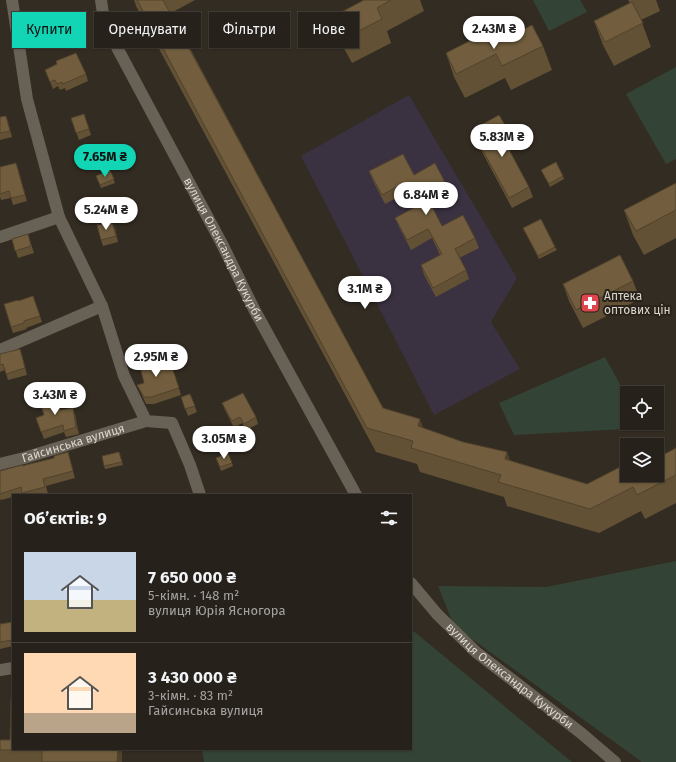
<!DOCTYPE html>
<html lang="uk">
<meta charset="utf-8">
<style>
:root{--surface:#26211a;--page:#322e27;--text:#f1f3f6;--muted:#a4a3a2;--line:#423e39;--accent:#11d5b4}
body{margin:0;font-family:"Fira Sans",sans-serif;background:var(--page);color:var(--text);height:100vh;display:flex;flex-direction:column;font-size:15px;white-space:nowrap}
*{box-sizing:border-box;margin:0}
p{font-size:13px;color:var(--muted)}
.icon{flex:none;width:22px;height:22px;fill:none;stroke:currentColor;stroke-width:2;stroke-linecap:round;stroke-linejoin:round}
.map{position:relative;flex:1;overflow:hidden}
.details{position:absolute;left:12px;top:494px;width:400px;height:256px;display:flex;flex-direction:column;background:var(--surface);border-radius:0px;box-shadow:0 1px 3px #0004,0 0 0 1px var(--line)}
.details>*{flex:none}
.guide{position:absolute;left:12px;top:12px;width:400px;height:36px;display:flex;gap:8px}
.buttons{position:absolute;left:620px;top:386px;display:grid;gap:8px}
.buttons a{display:grid;place-items:center;width:44px;height:44px;border-radius:0px;background:var(--surface);box-shadow:0 1px 3px #0004,0 0 0 1px var(--line);font-size:20px}
.price{position:absolute;translate:-50% -34px;padding:0 9px;border-radius:14px;background:#fff;color:#222;font-size:13px;line-height:26px;filter:drop-shadow(0 1px 2px #0008)}
.price::after{content:'';position:absolute;left:50%;top:24px;width:12px;height:9px;margin-left:-6px;background:inherit;clip-path:polygon(0 0,100% 0,50% 100%)}
.price.on{background:var(--accent);color:#111}
ul{padding:0;list-style:none}
li{display:flex;align-items:center;gap:12px;height:100px;padding:0 12px}
li+li{border-top:1px solid var(--line)}
li span{display:grid;place-items:center;flex:none;width:112px;height:80px;border-radius:0px;color:#555}
li>.icon{margin-inline-start:auto}
span .icon{width:48px;height:48px;fill:#fffc;stroke-width:1}
li b{font-size:17px}
h2{display:flex;justify-content:space-between;align-items:center;height:48px;padding:0 12px;font-size:17px}
.chip{padding:0 14px;border-radius:0px;background:var(--surface);box-shadow:0 1px 3px #0004,0 0 0 1px var(--line);font-size:14px;line-height:36px}
.chip.on{background:var(--accent);color:#111}
.map>svg:first-child{display:block}
</style>
<div class="map">
<svg width="676" height="762" viewBox="0 0 676 762">
<rect width="100%" height="100%" fill="#332c22"/>
<polygon fill="#3a3141" points="409,95 517,278 491,322 520,369 434,415 301,156"/>
<g fill="#334335">
<polygon points="533,0 580,0 587,12 549,31"/>
<polygon points="676,67 676,159 666,164 626,94"/>
<polygon points="605,357 627,397 627,423 642,423 645,428 514,435 499,403"/>
<polygon points="676,561 676,762 642,762 454,626 438,586 546,587"/>
<polygon points="411,629 572,762 204,762 202,749 411,749"/>
</g>
<g fill="none" stroke-linecap="round" stroke-linejoin="round">
<g stroke="#686156" stroke-width="12">
<polyline points="12,0 27,99 59,217 102,306 124,376 146,421 172,423 190,465 200,495"/>
<path id="s1" d="M 101,0 L 103,14 L 113,40 L 222,244 L 255,311 L 356,495"/>
<polyline points="0,237 59,217"/>
<polyline points="0,350 102,306"/>
<path id="s2" d="M 0,464 L 24,458 L 146,421"/>
<path id="s3" d="M 411,583 L 437,614 L 476,652 L 581,733 L 615,762"/>
<polyline points="0,670 13,668"/>
</g>
</g>
<g fill="#625135">
<polygon points="134,0 195,0 171,13 383,408 423,428 463,442 507,452 510,461 587,484 626,474 676,448 676,503 645,519 641,511 599,533 507,506 504,497 420,472 417,464 376,452 136,6"/>
<polygon points="364,0 420,0 424,11 387,31 391,43 352,63 340,41 332,17"/>
<polygon points="628,0 656,0 660,11 641,20 651,47 614,66 603,45 594,21 630,3"/>
<polygon points="491,46 543,46 552,70 511,90 505,78 465,98 454,77 446,53"/>
<polygon points="45,70 86,74 88,81 66,91 65,88 60,90 58,86 53,89"/>
<polygon points="84,114 91,135 79,140 71,118"/>
<polygon points="6,116 8,122 12,137 0,140 0,117"/>
<polygon points="481,125 505,125 508,135 503,138 529,187 533,197 512,208 481,150 477,140 485,136"/>
<polygon points="0,167 18,169 27,201 13,205 11,198 1,200 0,197"/>
<polygon points="110,170 115,183 101,188 96,176"/>
<polygon points="541,170 563,176 564,179 550,187"/>
<polygon points="369,171 414,175 447,186 451,196 431,206 442,226 475,238 479,248 459,258 466,270 469,279 436,297 424,275 421,265 440,255 432,238 411,250 399,227 395,218 414,208 406,193 385,204 373,181"/>
<polygon points="676,183 676,238 644,255 633,235 624,210"/>
<polygon points="115,228 118,242 103,246 101,240"/>
<polygon points="523,228 555,247 557,250 539,259"/>
<polygon points="28,234 34,253 18,258 12,239"/>
<polygon points="633,281 640,299 583,328 569,301 563,284"/>
<polygon points="33,296 42,322 26,328 27,329 13,333 11,327 18,301"/>
<polygon points="0,354 22,355 27,375 8,380 5,370 0,372"/>
<polygon points="173,370 181,395 154,404 146,404 140,391 137,385 144,383"/>
<polygon points="190,394 197,412 188,416 181,397"/>
<polygon points="222,403 256,417 258,424 246,430 242,423 234,428 225,410"/>
<polygon points="60,410 75,414 79,434 66,437 64,432 44,439 36,418"/>
<polygon points="68,452 75,478 46,486 48,494 43,495 23,495 23,494 19,495 13,495 13,497 1,500 0,499 0,471 54,458"/>
<polygon points="228,453 233,466 221,471 216,458"/>
<polygon points="120,455 123,465 105,469 104,466"/>
<polygon points="13,622 13,646 0,649 0,624"/>
<polygon points="0,740 13,749 122,749 122,762 0,762"/>
</g>
<g fill="#50422b">
<polygon points="6,116 8,122 12,137 10,131"/>
<polygon points="16,163 18,169 27,201 25,195"/>
<polygon points="112,222 115,228 118,242 116,236"/>
<polygon points="73,408 75,414 79,434 76,427"/>
<polygon points="420,419 429,443 418,426"/>
<polygon points="68,452 70,458 75,478 73,471"/>
<polygon points="507,452 516,476 505,459"/>
<polygon points="118,749 122,749 122,762 117,762"/>
</g>
<g fill="#725e3e" stroke="#50422b">
<polygon points="137,0 163,0 383,408 420,419 418,426 463,442 507,452 505,459 587,484 622,466 626,474 627,474 627,475 657,475 657,458 676,448 676,475 637,495 633,487 590,509 498,482 501,475 411,448 413,441 367,428"/>
<polygon points="364,0 391,0 377,8 382,19 343,39 332,17"/>
<polygon points="632,2 643,23 605,42 594,21"/>
<polygon points="532,25 543,46 502,66 496,54 456,74 446,53 485,33 491,46"/>
<polygon points="76,53 86,74 63,84 62,82 57,84 55,80 50,82 45,70 57,64 56,61"/>
<polygon points="84,114 89,129 76,133 71,118"/>
<polygon points="499,115 505,125 498,129 529,187 509,198 477,140 487,135 481,125"/>
<polygon points="6,116 10,131 0,133 0,117"/>
<polygon points="403,154 414,175 435,163 447,186 427,197 442,226 463,215 475,238 455,249 466,270 433,288 421,265 442,254 428,229 407,240 395,218 415,207 402,184 382,195 369,171"/>
<polygon points="556,162 563,176 549,184 541,170"/>
<polygon points="16,163 25,195 11,198 9,191 0,194 0,167"/>
<polygon points="110,170 114,179 100,185 96,176"/>
<polygon points="676,183 676,210 636,231 624,210"/>
<polygon points="541,219 555,247 538,256 523,228"/>
<polygon points="112,222 116,236 101,240 97,225"/>
<polygon points="28,234 31,246 15,251 12,239"/>
<polygon points="620,255 633,281 576,310 563,284"/>
<polygon points="33,296 40,316 24,321 24,323 11,327 4,304 18,300 18,301"/>
<polygon points="20,349 25,368 6,374 3,364 0,365 0,354"/>
<polygon points="147,356 155,360 167,363 173,370 179,388 151,397 144,397 137,385 144,383 138,359"/>
<polygon points="243,393 256,417 244,424 240,417 232,421 222,403"/>
<polygon points="190,394 195,406 185,409 181,397"/>
<polygon points="56,396 60,410 73,408 76,427 64,431 63,425 41,432 36,418 44,415 40,402"/>
<polygon points="68,452 73,471 43,479 45,487 22,493 21,487 0,494 0,471 22,465 22,466 54,458 54,456"/>
<polygon points="119,452 122,462 104,466 102,456"/>
<polygon points="228,453 232,463 220,467 216,458"/>
<polygon points="13,622 13,640 0,642 0,624"/>
<polygon points="11,698 13,698 13,749 118,749 117,762 42,762 42,750 0,750 0,740 10,740"/>
</g>
<defs>
<symbol id="pharmacy-square" viewBox="-11 -11 22 22"><rect x="-9" y="-9" width="18" height="18" rx="4" fill="#e0444e" stroke="#292319"/><path d="M-2-6h4v4h4v4h-4v4h-4v-4h-4v-4h4Z" fill="#fff"/></symbol>
</defs>
<g fill-rule="evenodd">
<use href="#pharmacy-square" x="579" y="292" width="22" height="22"/>
</g>
<g text-anchor="middle" stroke-width="4" stroke-linejoin="round" paint-order="stroke">
<g font-size="12" fill="#dbd7d0" stroke="#292319">
<text dy="4" stroke="none"><textPath href="#s1" startOffset="279">вулиця Олександра Кукурби</textPath></text>
<text dy="4" stroke="none"><textPath href="#s2" startOffset="76">Гайсинська вулиця</textPath></text>
<text dy="4" stroke="none"><textPath href="#s3" startOffset="136">вулиця Олександра Кукурби</textPath></text>
</g>
<g font-size="12" fill="#dbd7d0" stroke="#292319" text-anchor="start">
<text x="604" y="300">Аптека<tspan x="604" dy="14">оптових цін</tspan></text>
</g>
</g>
</svg>
<div class="buttons">
<a><svg class="icon" aria-label="locate" viewBox="0 0 24 24"><circle cx="12" cy="12" r="6"/><path d="M12 2v4M12 18v4M2 12h4M18 12h4"/></svg></a>
<a><svg class="icon" aria-label="layers" viewBox="0 0 24 24"><path d="M12 4l9 5-9 5-9-5zM3 14l9 5 9-5"/></svg></a>
</div>
<b class="price" style="left:494px;top:50px">2.43M ₴</b>
<b class="price" style="left:502px;top:158px">5.83M ₴</b>
<b class="price on" style="left:105px;top:178px">7.65M ₴</b>
<b class="price" style="left:426px;top:216px">6.84M ₴</b>
<b class="price" style="left:106px;top:231px">5.24M ₴</b>
<b class="price" style="left:365px;top:310px">3.1M ₴</b>
<b class="price" style="left:156px;top:378px">2.95M ₴</b>
<b class="price" style="left:55px;top:416px">3.43M ₴</b>
<b class="price" style="left:224px;top:460px">3.05M ₴</b>
<div class="guide">
<a class="chip on">Купити</a>
<a class="chip">Орендувати</a>
<a class="chip">Фільтри</a>
<a class="chip">Нове</a>
</div>
<section class="details">
<h2>Об’єктів: 9<svg class="icon" aria-label="filters" viewBox="0 0 24 24"><path d="M4 7h16M4 17h16"/><circle cx="9" cy="7" r="2"/><circle cx="15" cy="17" r="2"/></svg></h2>
<ul>
<li><span style="background:linear-gradient(#c9d6e8 60%,#c2b280 0)"><svg class="icon" aria-label="home" viewBox="0 0 24 24"><path d="M3 11l9-7 9 7M6 9v11h12V9"/></svg></span><div><b>7 650 000 ₴</b><p>5-кімн. · 148 m²</p><p>вулиця Юрія Ясногора</p></div></li>
<li><span style="background:linear-gradient(#ffd9b3 75%,#b9a48a 0)"><svg class="icon" aria-label="home" viewBox="0 0 24 24"><path d="M3 11l9-7 9 7M6 9v11h12V9"/></svg></span><div><b>3 430 000 ₴</b><p>3-кімн. · 83 m²</p><p>Гайсинська вулиця</p></div></li>
</ul>
</section>
</div>
